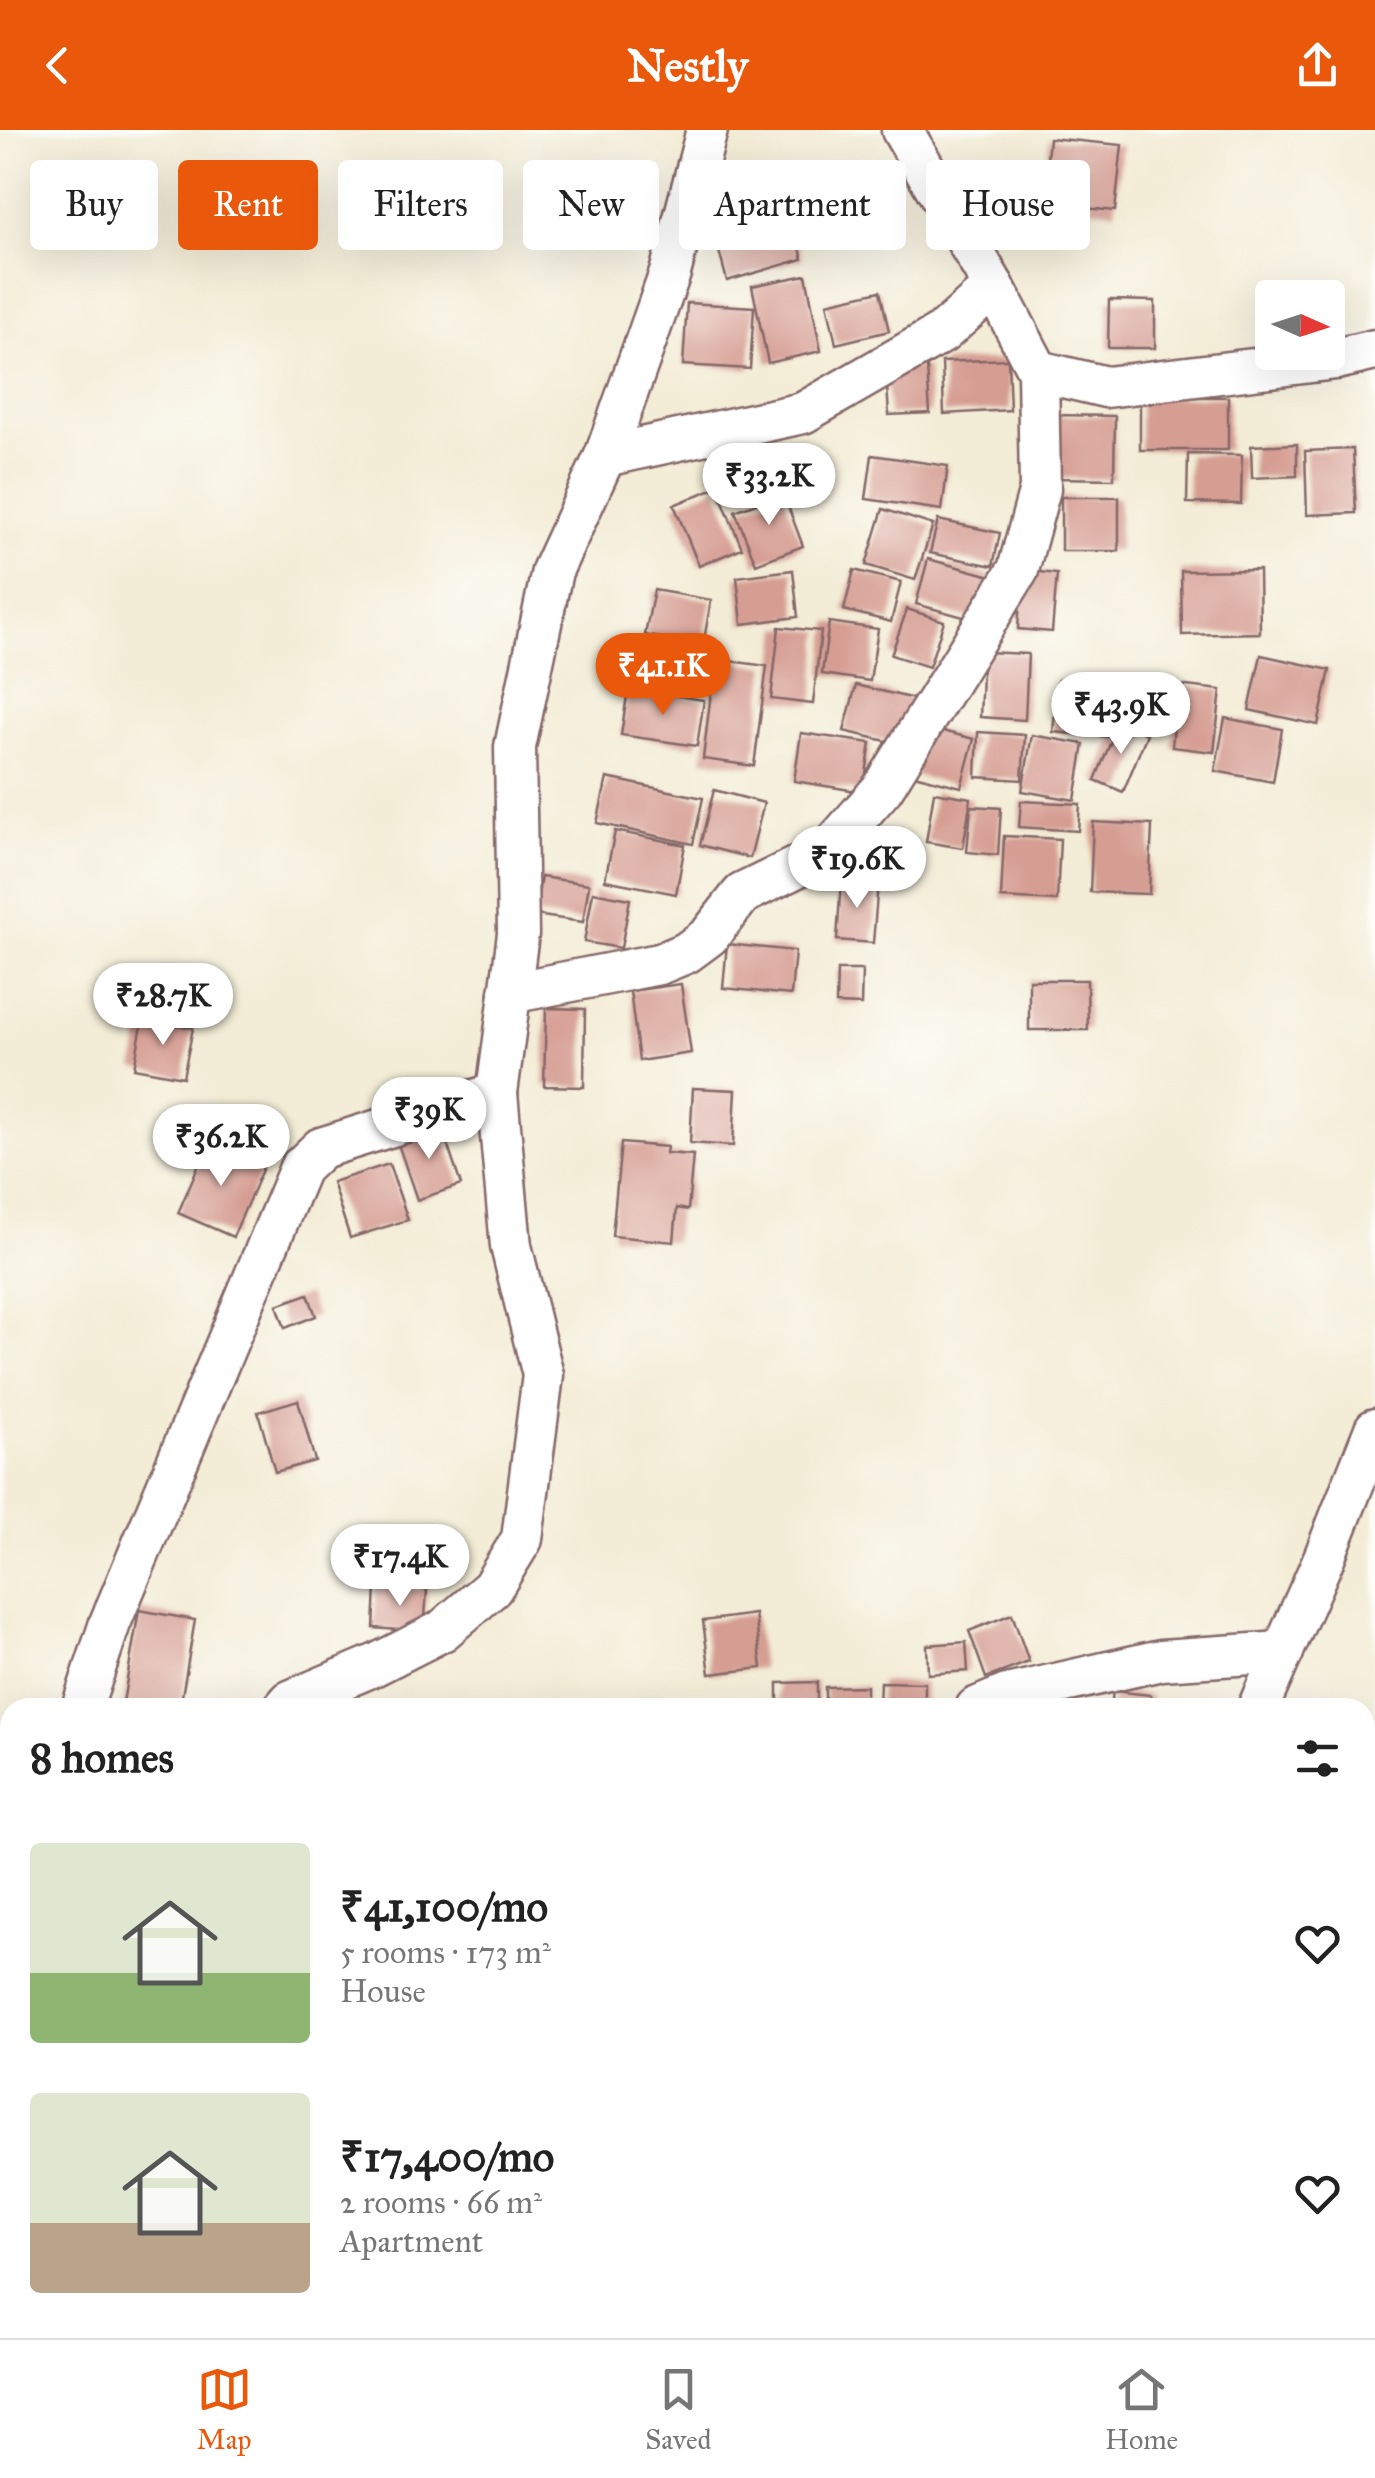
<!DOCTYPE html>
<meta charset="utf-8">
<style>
:root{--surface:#fff;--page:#f6f6f6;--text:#222;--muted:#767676;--line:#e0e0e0;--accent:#ea580c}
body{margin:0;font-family:"IM FELL Great Primer",serif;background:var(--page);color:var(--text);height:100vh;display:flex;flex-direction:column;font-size:38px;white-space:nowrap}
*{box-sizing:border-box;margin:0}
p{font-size:32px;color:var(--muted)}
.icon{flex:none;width:55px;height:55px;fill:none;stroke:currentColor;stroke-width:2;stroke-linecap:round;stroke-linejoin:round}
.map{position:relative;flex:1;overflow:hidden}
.sheet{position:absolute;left:0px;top:1568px;width:1375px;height:642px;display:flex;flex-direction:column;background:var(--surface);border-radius:30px 30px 0 0;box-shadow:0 10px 40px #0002}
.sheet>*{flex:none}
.hud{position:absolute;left:30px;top:30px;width:1315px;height:90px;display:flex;gap:20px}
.needle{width:65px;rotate:93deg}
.fabs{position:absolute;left:1255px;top:150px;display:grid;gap:20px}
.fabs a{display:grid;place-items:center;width:90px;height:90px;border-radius:10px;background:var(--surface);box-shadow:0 10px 40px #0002;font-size:50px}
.price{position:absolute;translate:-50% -85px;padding:0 22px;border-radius:35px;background:#fff;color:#222;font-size:32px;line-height:65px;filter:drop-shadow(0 2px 5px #0008)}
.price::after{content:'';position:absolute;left:50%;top:60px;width:30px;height:22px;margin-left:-15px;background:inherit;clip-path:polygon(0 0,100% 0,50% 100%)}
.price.on{background:var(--accent);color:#fff}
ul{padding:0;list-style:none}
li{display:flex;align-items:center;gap:30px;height:250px;padding:0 30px}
li span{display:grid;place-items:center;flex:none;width:280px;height:200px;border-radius:10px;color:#555}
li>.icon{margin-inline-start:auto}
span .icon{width:120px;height:120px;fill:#fffc;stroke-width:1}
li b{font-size:42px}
h2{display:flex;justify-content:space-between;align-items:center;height:120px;padding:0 30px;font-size:42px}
.tag{padding:0 35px;border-radius:10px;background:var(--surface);box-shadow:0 10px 40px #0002;font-size:35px;line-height:90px}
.tag.on{background:var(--accent);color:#fff}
header{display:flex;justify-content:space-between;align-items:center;height:130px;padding:0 30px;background:var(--accent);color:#fff;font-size:45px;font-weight:700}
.dock{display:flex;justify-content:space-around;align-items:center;height:140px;border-top:2px solid var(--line);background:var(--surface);font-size:28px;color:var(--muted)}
.dock a{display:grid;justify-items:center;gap:5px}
.dock .on{color:var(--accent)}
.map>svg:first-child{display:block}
</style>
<header><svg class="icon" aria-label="back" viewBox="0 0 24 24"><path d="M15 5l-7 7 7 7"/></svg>Nestly<svg class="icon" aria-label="share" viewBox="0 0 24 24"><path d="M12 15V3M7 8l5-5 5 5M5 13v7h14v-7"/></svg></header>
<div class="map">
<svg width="1375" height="2208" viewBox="0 0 1375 2208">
<rect width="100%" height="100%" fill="#fdfcf7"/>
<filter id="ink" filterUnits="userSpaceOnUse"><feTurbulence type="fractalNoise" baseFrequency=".01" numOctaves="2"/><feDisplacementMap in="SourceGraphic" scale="20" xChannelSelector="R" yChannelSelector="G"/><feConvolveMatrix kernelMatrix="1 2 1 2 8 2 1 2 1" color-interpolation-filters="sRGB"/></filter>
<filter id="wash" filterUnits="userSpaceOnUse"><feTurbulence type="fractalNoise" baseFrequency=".0048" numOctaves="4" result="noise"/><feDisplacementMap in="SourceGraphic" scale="40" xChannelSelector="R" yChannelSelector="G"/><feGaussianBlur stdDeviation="2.25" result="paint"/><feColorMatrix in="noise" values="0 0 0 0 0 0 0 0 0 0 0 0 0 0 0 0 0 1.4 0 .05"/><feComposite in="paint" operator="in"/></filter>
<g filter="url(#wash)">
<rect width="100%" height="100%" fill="#f3ecd6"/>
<g id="blocks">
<g fill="#d69d93">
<polygon points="1049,8 1122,15 1115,81 1043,74"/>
<polygon points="840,47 853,83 810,97 798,61"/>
<polygon points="783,55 803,129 727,151 707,76"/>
<polygon points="806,145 821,221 768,233 752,156"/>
<polygon points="880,161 889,201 836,214 827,173"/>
<polygon points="1109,170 1155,171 1155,218 1108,218"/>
<polygon points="687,173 754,177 750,239 683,235"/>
<polygon points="1008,229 1010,280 944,284 942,232"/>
<polygon points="927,237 930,283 889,285 886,240"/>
<rect x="1140" y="267" width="88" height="53"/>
<polygon points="1055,285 1115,286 1114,349 1054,348"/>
<polygon points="1297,314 1297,346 1252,348 1251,316"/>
<polygon points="1353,319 1356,383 1307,385 1305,321"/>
<polygon points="1188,324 1242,325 1241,374 1187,373"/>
<polygon points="872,325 948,336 942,380 866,369"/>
<polygon points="717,357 742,418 699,436 674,375"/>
<polygon points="783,363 803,416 756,434 735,381"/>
<rect x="1061" y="367" width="58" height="54"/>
<polygon points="883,379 933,395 915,450 866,435"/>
<polygon points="938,390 1000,403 993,436 930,423"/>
<polygon points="928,429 991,446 978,491 916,474"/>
<polygon points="793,440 798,487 742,494 737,447"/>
<polygon points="854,440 901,452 891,492 844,480"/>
<polygon points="1022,440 1057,444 1052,502 1018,499"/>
<polygon points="1259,440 1260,503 1182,505 1181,441"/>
<polygon points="654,460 711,470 703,516 645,505"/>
<polygon points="907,479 944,491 929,537 891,525"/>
<polygon points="829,492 878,499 870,551 822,544"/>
<polygon points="779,497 821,501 813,574 771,569"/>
<polygon points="628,515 668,521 664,553 624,547"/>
<polygon points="983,522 1028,524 1025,590 980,587"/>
<polygon points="1261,525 1330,540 1318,595 1249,580"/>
<polygon points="715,529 767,536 754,636 703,629"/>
<polygon points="1058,550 1113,555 1108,607 1053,602"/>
<polygon points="856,555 918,570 907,616 844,601"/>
<polygon points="1178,555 1221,560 1214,622 1172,617"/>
<polygon points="628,559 704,570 697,616 621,605"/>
<polygon points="1225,588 1282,599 1273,652 1215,641"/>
<polygon points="1119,592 1147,604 1123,662 1095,650"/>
<polygon points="926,597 974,609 961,657 914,645"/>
<polygon points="978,602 1025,605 1022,650 976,647"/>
<polygon points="801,603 871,613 863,662 794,651"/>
<polygon points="1032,605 1084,614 1075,670 1022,661"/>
<polygon points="607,648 703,668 693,714 597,693"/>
<polygon points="714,660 764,673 750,728 700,715"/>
<polygon points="934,662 971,668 963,718 926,712"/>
<polygon points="1021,671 1080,674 1078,701 1019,697"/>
<polygon points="971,676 1001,678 998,725 967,722"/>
<polygon points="1093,692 1152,695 1149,764 1090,762"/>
<polygon points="615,701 685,715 676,764 605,750"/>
<polygon points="1004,706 1060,709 1057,771 1001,768"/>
<polygon points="541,747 589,754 583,792 535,785"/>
<polygon points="841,750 878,753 873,813 837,810"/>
<polygon points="593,762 630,769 621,818 584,812"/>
<polygon points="727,814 795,821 791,865 723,858"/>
<polygon points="837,840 862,840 861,875 836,874"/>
<polygon points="1029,850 1087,850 1088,900 1029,900"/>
<polygon points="681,854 691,923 639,931 630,861"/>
<polygon points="546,878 585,879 584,957 544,956"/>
<polygon points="143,889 193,898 183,947 134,938"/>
<polygon points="693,958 736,960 733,1016 690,1013"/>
<polygon points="440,993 461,1055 417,1070 396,1008"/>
<polygon points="209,1011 264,1035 233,1107 178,1083"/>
<polygon points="621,1013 667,1017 666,1023 693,1025 688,1080 677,1078 674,1112 612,1106"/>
<polygon points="389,1034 408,1090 350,1108 332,1052"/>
<polygon points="308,1164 316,1186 285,1198 277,1175"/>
<polygon points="298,1270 315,1331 275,1342 258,1282"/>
<polygon points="376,1456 427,1459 424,1502 374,1498"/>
<polygon points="139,1480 195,1490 180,1578 122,1578"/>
<polygon points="755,1484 762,1538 710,1544 703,1491"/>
<polygon points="1012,1484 1029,1532 986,1548 969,1501"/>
<polygon points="966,1512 968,1541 928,1544 927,1515"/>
<polygon points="817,1552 817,1578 778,1578 778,1553"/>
<polygon points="880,1552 925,1553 925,1578 879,1578"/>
<polygon points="866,1556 866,1578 825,1578 825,1557"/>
<polygon points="1113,1561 1151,1565 1150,1578 1111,1578"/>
<polygon points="10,2003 10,2075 0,2076 0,2004"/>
<polygon points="273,2200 327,2200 330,2208 276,2208"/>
<rect x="565" y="2200" width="87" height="8"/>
<polygon points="771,2200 836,2200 836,2208 770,2208"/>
</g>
</g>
</g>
<g filter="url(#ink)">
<use href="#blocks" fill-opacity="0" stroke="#856767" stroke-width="2.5"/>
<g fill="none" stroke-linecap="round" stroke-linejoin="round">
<defs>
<g id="minor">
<polyline points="902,0 994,157 1038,241 1106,257 1336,229 1375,220"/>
<polyline points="605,326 803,283 942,203 994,157"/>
<polyline points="510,863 659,834 686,823 709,806 742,764 827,722 883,658 1018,440 1040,359 1038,241"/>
<polyline points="82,1578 110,1493 300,1038 321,1018 497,963"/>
<polyline points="284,1578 290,1571 375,1535 442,1501 492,1458 522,1409 543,1245 511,1116 497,963 518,804 515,617 552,441 605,326 670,143 707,0"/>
<polyline points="976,1578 1007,1565 1161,1530 1283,1522"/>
<polyline points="1258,1578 1324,1428 1375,1299"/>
<polyline points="0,1812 10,1809"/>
<polyline points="1269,2200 1287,2208"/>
<polyline points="421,2208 430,2200"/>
<polyline points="736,2208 738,2200"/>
<polyline points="1315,2208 1347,2200"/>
</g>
</defs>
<use href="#minor" stroke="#856767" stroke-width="45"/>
<use href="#minor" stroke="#fff" stroke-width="40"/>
</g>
</g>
</svg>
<div class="fabs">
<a><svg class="needle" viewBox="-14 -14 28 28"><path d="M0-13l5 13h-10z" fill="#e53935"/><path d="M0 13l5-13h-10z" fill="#767676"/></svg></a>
</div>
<b class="price" style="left:769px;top:398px">₹33.2K</b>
<b class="price on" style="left:663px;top:588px">₹41.1K</b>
<b class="price" style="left:1121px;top:627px">₹43.9K</b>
<b class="price" style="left:857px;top:781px">₹19.6K</b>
<b class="price" style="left:163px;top:918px">₹28.7K</b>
<b class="price" style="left:429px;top:1032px">₹39K</b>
<b class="price" style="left:221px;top:1059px">₹36.2K</b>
<b class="price" style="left:400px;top:1479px">₹17.4K</b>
<div class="hud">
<a class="tag">Buy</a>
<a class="tag on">Rent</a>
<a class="tag">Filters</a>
<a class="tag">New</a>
<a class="tag">Apartment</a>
<a class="tag">House</a>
</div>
<section class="sheet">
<h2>8 homes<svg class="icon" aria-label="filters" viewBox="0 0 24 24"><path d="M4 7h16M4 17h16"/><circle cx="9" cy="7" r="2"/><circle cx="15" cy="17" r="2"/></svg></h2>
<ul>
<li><span style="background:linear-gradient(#dfe7d0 65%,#8fb573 0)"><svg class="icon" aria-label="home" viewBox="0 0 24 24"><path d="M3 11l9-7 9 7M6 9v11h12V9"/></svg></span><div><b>₹41,100/mo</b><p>5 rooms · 173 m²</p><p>House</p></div><svg class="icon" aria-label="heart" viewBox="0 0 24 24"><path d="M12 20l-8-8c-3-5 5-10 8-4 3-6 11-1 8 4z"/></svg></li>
<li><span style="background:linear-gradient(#dfe7d0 65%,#b9a48a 0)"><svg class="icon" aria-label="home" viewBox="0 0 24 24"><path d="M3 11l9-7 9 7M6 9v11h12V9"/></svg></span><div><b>₹17,400/mo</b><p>2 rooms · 66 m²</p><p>Apartment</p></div><svg class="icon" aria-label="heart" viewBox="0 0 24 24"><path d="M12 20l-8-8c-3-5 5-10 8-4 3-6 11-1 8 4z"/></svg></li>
</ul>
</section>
</div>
<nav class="dock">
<a class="on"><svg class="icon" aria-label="map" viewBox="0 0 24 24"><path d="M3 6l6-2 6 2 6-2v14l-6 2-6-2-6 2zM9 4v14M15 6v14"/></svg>Map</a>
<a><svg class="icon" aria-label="saved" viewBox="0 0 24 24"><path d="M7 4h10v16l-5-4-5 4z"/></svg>Saved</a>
<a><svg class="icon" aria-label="home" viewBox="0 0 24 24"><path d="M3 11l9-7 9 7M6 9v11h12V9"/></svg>Home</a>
</nav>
